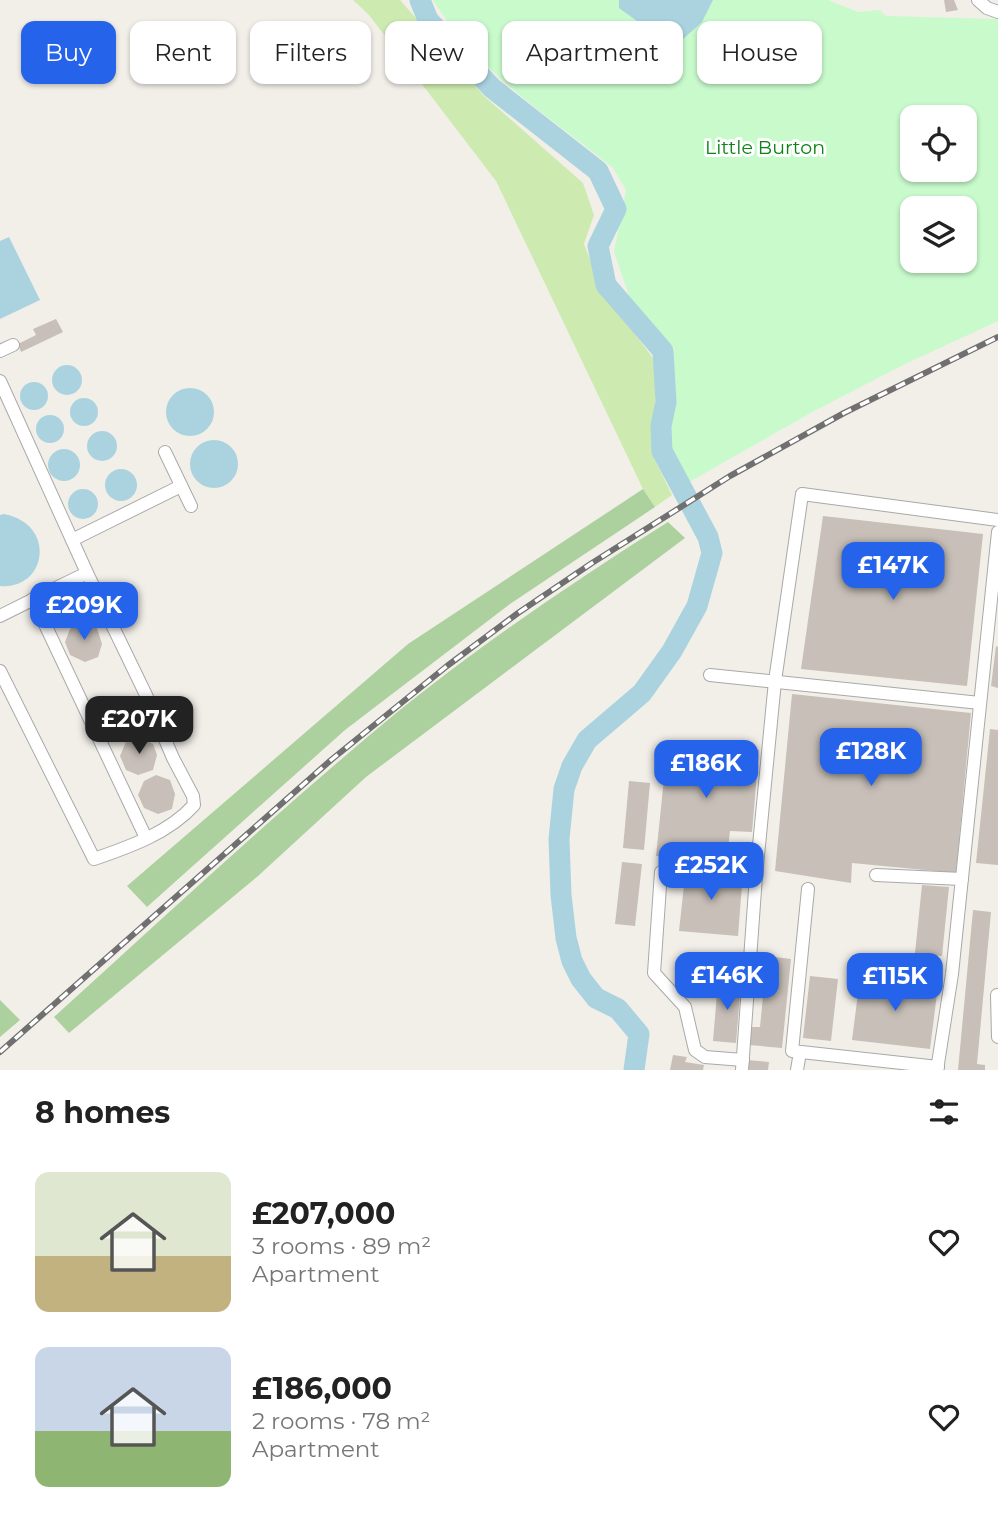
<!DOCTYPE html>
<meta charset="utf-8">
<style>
:root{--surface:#fff;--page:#f2f2f2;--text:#222;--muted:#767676;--accent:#2563eb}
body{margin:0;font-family:Montserrat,sans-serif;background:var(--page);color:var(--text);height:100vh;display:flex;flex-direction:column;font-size:26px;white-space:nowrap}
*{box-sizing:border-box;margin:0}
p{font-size:23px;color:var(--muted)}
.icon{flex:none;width:38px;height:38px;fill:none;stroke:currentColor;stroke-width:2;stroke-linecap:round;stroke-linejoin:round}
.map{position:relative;height:1070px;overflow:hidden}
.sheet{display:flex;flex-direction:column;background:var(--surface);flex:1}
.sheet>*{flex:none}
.banner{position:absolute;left:21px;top:21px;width:957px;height:63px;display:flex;gap:14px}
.buttons{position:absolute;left:900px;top:105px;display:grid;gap:14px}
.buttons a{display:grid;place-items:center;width:77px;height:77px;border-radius:14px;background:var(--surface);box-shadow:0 2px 5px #0004;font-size:35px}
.price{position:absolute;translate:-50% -60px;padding:0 16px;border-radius:14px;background:var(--accent);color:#fff;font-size:23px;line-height:46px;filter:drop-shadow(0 2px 4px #0008)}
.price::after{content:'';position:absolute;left:50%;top:42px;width:21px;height:16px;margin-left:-10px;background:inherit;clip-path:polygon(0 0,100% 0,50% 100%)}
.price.active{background:#222;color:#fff}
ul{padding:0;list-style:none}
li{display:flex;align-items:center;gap:21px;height:175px;padding:0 35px}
li span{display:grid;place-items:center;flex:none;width:196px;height:140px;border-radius:14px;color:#555}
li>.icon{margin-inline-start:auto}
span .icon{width:84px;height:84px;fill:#fffc;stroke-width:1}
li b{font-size:30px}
h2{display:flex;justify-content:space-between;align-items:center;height:84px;padding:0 35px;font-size:30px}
.tag{padding:0 24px;border-radius:14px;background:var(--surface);box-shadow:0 2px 5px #0004;font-size:24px;line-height:63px}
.tag.active{background:var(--accent);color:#fff}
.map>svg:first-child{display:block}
</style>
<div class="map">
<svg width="998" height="1070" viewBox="0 0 998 1070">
<rect width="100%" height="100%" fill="#f2efe9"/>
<polygon fill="#cdebb0" points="353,0 400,0 484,96 583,183 594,215 584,244 602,291 656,362 654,458 672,495 655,507 643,489 496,181 369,15"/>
<g fill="#add19e">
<polygon points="643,489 655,507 510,604 345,730 147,907 127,886 408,644"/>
<path d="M 668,522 L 685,538 L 366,777 L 258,876 L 69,1033 L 54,1017 C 155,925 254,833 358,745 C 455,662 560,590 668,522 Z"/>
<polygon points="0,1000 20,1020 0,1037"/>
</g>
<path fill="#c8facc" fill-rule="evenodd" d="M 433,0 L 828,0 L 858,12 L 880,10 L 886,16 L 998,19 L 998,321 L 903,365 L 816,410 L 689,482 L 671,452 L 674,348 L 632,304 L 614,252 L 626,190 L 613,168 C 549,116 477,72 433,0 ZM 912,117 L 964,117 L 964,170 L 912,170 ZM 912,208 L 964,208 L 964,261 L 912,261 Z"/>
<g fill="#aad3df">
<polygon points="619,0 713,0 702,22 683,39 655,34 619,8"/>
<polygon points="9,237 40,300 0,319 0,241"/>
<circle cx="67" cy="380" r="15"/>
<circle cx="34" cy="396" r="14"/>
<circle cx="190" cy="412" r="24"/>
<circle cx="84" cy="412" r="14"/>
<circle cx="50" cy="429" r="14"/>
<circle cx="102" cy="446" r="15"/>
<circle cx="214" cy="464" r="24"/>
<circle cx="64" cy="465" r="16"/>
<circle cx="121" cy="485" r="16"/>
<circle cx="83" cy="504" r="15"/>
<path d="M 4,514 C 57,524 47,590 0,586 L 0,515 Z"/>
</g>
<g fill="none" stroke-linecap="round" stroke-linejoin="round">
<polyline stroke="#aad3df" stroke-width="21" points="420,0 428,20 492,88 598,171 616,209 598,246 606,285 663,351 666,402 661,426 662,451 708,537 712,553 697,606 672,651 642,693 587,740 572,766 564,789 559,839 561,895 566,938 572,961 581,979 596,998 618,1009 639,1034 634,1070"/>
</g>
<g fill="#c7bfb8">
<polygon points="944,0 954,0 958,10 946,12"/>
<polygon points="56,319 63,332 21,352 18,344 36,335 33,329"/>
<polygon points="823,516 983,534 967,686 801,669"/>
<polygon points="82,623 97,628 102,644 98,657 85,662 70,655 65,642 70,629"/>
<polygon points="996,646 998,647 998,688 991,686"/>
<polygon points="792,694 971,713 956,873 852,863 851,883 775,871"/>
<circle cx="119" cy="715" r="17"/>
<polygon points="990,729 998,730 998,865 976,863"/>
<polygon points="137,736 153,744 157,755 153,770 138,775 126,770 120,756 126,742"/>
<polygon points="668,740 759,750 752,832 730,831 726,864 656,856"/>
<polygon points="156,775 170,780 175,794 172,809 158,814 144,808 138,795 144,781"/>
<polygon points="629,781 650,783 644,850 623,848"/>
<polygon points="622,862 642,864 635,926 615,924"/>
<polygon points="686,867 743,872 738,936 679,931"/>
<polygon points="922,885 949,887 942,956 915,953"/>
<polygon points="973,910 991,912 977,1064 985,1065 985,1070 958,1070"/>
<polygon points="767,956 791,959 782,1048 749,1045 751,1027 760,1027"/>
<polygon points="810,976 838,979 831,1041 803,1038"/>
<polygon points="860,978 938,986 930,1049 852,1040"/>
<polygon points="718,981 741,983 736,1043 713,1041"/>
<polygon points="673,1055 687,1057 685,1062 704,1065 703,1070 670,1070"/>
<polygon points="747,1060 769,1062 768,1070 746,1070"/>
</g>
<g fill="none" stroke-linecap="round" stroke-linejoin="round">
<defs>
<g id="minor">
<polyline points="978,0 987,8 998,12"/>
<polyline points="0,351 13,345"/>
<path d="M 0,381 L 87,573 L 146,695 L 173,758 L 193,796 L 194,805 C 169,833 129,847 94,859 L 0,671"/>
<polyline points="165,452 191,506"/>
<polyline points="72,540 181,486"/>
<polyline points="87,573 33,599 146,838"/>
<polyline points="0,616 40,596"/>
<polyline points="710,675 980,703"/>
<polyline points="661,872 654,973 685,1007 695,1050 705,1057 743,1060"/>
<polyline points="876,875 962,879"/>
<polyline points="808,889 792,1051 938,1067"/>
<polyline points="997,995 998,1037"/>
<polyline points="742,1070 756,876 775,681 802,494 998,520"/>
<polyline points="797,1070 800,1052"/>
<polyline points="937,1070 952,974 998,532"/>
</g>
</defs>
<use href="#minor" stroke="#a9a9a9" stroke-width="14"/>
<use href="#minor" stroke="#fff" stroke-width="12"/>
<defs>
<polyline id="rail" points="0,1052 331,760 447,666 518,613 592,563 730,476 844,413 998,337"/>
</defs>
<use href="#rail" stroke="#707070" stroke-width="6"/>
<use href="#rail" stroke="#fff" stroke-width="3.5" stroke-dasharray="10" stroke-linecap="butt"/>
</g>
<g text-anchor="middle" stroke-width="6" stroke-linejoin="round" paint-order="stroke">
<g font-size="19" fill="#0c8416" stroke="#fff">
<text x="765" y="154">Little Burton</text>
</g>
</g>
</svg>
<div class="buttons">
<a><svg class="icon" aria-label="locate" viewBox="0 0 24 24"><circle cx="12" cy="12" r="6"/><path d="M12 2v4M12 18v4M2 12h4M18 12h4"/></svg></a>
<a><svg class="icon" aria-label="layers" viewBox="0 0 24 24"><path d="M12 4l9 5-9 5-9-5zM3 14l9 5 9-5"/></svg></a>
</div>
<b class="price" style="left:893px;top:602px">£147K</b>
<b class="price" style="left:84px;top:642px">£209K</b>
<b class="price active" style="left:139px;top:756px">£207K</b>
<b class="price" style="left:871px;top:788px">£128K</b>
<b class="price" style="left:706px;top:800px">£186K</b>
<b class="price" style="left:711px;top:902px">£252K</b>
<b class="price" style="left:727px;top:1012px">£146K</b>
<b class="price" style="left:895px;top:1013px">£115K</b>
<div class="banner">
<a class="tag active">Buy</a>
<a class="tag">Rent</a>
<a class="tag">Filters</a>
<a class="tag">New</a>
<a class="tag">Apartment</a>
<a class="tag">House</a>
</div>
</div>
<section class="sheet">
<h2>8 homes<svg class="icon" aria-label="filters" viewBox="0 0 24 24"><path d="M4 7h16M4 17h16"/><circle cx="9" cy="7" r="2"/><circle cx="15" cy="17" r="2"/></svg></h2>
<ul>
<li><span style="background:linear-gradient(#dfe7d0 60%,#c2b280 0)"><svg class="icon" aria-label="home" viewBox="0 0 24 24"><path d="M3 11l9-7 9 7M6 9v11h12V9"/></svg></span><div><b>£207,000</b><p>3 rooms · 89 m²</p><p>Apartment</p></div><svg class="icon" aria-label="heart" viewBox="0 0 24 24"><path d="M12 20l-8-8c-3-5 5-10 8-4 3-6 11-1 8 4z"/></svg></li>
<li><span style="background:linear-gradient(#c9d6e8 60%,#8fb573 0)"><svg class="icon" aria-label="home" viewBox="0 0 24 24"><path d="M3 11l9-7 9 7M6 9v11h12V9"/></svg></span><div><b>£186,000</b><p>2 rooms · 78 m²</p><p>Apartment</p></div><svg class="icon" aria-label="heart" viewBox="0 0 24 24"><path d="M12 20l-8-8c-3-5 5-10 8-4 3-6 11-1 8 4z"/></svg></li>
</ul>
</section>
